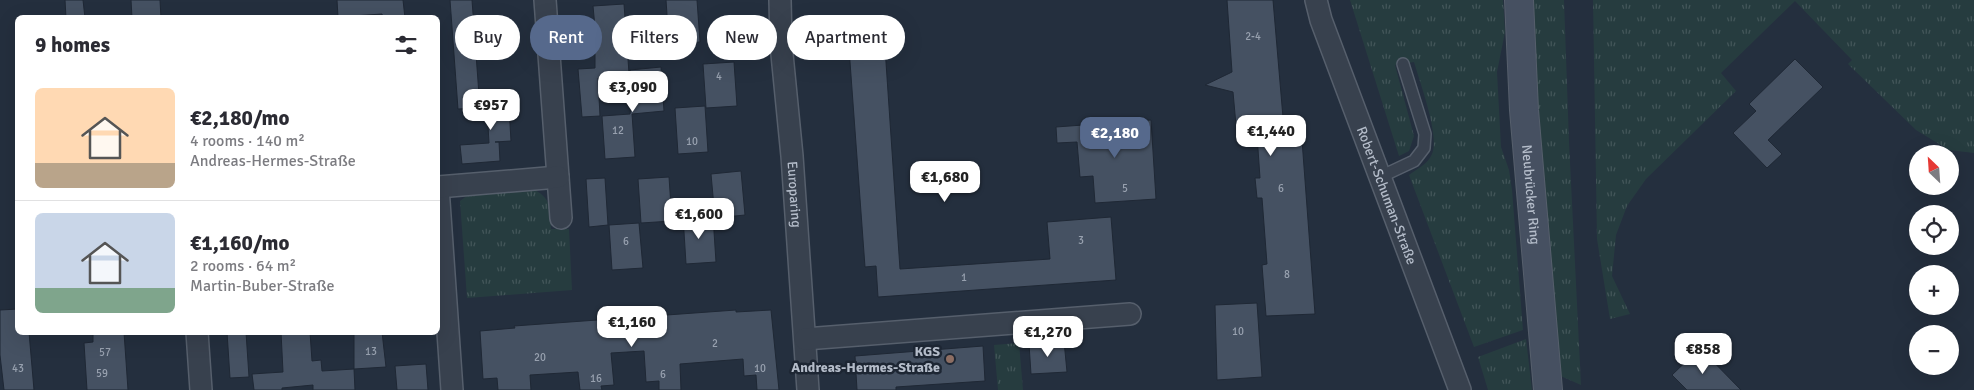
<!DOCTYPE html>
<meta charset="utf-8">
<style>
:root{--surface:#fff;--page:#f2f2f3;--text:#2b2b33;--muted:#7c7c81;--line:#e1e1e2;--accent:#56698c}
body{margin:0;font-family:Signika,sans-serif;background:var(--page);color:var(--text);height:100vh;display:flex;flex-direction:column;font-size:19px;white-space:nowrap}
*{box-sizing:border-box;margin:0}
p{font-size:16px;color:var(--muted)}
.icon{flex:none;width:28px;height:28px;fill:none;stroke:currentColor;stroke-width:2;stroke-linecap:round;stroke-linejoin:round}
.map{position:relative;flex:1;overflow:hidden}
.drawer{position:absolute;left:15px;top:15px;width:425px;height:320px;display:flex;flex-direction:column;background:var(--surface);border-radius:8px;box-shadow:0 5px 20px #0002}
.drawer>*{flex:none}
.top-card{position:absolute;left:455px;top:15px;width:475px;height:45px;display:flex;gap:10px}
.needle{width:32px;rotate:335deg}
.tools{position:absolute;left:1909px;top:145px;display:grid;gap:10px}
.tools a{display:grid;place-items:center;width:50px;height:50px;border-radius:50%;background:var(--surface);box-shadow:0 5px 20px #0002;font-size:25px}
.price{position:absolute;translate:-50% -42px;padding:0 11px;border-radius:10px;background:#fff;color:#222;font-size:16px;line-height:32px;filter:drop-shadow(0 1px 2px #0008)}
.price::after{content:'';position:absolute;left:50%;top:30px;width:15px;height:11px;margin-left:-8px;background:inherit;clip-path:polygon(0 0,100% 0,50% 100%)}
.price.selected{background:var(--accent);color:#fff}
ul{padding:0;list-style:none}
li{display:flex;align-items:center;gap:15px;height:125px;padding:0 20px}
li+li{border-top:1px solid var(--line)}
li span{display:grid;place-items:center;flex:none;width:140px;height:100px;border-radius:8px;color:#555}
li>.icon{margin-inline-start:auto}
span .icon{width:60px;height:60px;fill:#fffc;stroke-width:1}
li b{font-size:21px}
h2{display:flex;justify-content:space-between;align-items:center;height:60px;padding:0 20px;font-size:21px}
.chip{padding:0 18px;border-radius:22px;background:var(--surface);box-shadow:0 5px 20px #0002;font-size:18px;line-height:45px}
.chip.selected{background:var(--accent);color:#fff}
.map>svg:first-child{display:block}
</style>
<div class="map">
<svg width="1974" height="390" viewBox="0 0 1974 390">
<defs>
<pattern id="grass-tufts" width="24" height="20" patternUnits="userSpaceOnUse" patternTransform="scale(1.25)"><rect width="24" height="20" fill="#263c3f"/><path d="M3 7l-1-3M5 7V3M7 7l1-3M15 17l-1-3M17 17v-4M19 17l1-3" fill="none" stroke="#435659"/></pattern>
</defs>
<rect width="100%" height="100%" fill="#242f3e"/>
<g fill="url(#grass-tufts)">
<path d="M 1350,0 L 1503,0 L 1505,32 L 1497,72 L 1501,147 L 1509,170 L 1512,190 L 1523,330 L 1474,347 L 1409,175 C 1417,169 1428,164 1432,154 C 1440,136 1420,83 1414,62 L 1395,65 L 1414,136 L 1409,151 L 1399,156 Z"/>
<polygon points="1531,0 1564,0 1569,142 1581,385 1556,374 1553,356"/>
<polygon points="1593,0 1974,0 1974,153 1949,150 1916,130 1848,64 1852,60 1795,1 1721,73 1736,91 1646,179 1627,206 1616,235 1612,276 1630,314 1610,319 1597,239"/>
<path d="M 535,190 C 553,200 550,211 551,229 L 569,229 L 572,290 L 467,298 L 460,201 L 468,195 Z"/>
<polygon points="1526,339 1532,390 1488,390 1478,357"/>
<polygon points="1019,343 1023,390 998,390 994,345"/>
</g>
<g fill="#455162" stroke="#1f2835">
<polygon points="65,0 83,0 85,18 66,18"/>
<polygon points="131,0 160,0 161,18 132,18"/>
<polygon points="337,0 403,0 405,18 383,18 382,14 338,17"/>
<polygon points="450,0 472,0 480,108 458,109"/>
<polygon points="666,0 697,0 700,42 669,44"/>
<polygon points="1227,0 1273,0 1285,141 1302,140 1315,314 1266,316 1262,265 1267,264 1262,198 1257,198 1255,178 1260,178 1257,135 1237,136 1233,92 1205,85 1232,72"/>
<polygon points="624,4 629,73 598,78 600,116 582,117 578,69 595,68 595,49 597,49 593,6"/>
<polygon points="883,18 900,269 1050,259 1047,222 1111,217 1116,280 878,297 876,266 865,267 847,21"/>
<polygon points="1795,59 1823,87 1768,140 1782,154 1767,168 1733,133 1756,111 1749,104"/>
<polygon points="734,62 737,106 706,108 703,64"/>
<polygon points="661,67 664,111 632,114 635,157 605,159 602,116 630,114 632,97 630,70"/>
<polygon points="508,90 511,141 495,142 499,142 500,161 462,164 460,145 489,143 486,92"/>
<polygon points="705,106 708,152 678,154 675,108"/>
<polygon points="1151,120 1156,199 1095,203 1093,176 1080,177 1077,142 1057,143 1056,127"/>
<polygon points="741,171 745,215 715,218 711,174"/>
<polygon points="669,177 672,221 641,223 638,179"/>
<polygon points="605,178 608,225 589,227 586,179"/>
<polygon points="683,216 713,216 716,262 686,264"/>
<polygon points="639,223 643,268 612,270 609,225"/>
<polygon points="1257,303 1262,377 1217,380 1215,305"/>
<polygon points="18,309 18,332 29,332 34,390 4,390 0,355 0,310"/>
<polygon points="736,310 736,312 771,310 779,390 757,390 756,375 744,376 743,359 680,364 681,390 659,390 659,381 646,382 644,351 611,353 614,385 601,386 602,390 580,390 578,372 530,375 531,390 498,390 497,378 483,379 480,331 515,328 514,326"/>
<polygon points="93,332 124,332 128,390 87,390 84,343 93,342"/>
<polygon points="227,332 246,332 249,377 230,378"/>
<polygon points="281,332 310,332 312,361 321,360 322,371 354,369 355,390 313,390 313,385 282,388 282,390 254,390 252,374 283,372"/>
<polygon points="354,332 382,332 386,367 354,369"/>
<polygon points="1064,341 1067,372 1031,374 1029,344"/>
<polygon points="983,346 985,381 896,387 896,390 857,390 855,356"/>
<polygon points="1700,348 1741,390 1687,390 1672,375"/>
<polygon points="426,364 428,390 397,390 395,366"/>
</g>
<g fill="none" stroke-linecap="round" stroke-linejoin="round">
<defs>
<polyline id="lane" points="1380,177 1414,161 1424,148 1425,134 1403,64"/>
<g id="street">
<polyline points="545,0 561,218"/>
<path id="s1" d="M 780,0 L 781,44 L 792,156 L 808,390"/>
<path id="s2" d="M 1316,0 L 1321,20 L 1460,390"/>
<polyline points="438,187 452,390"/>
<polyline points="438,187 558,177"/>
<polyline points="197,332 201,390"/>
<polyline points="805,339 1130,314"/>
</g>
<g id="secondary">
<path id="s3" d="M 1519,0 L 1524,110 L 1548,390"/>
</g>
</defs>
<use href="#lane" stroke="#565f6c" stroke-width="14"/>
<use href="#street" stroke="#565f6c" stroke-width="24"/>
<use href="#secondary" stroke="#565f6c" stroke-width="30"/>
<use href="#lane" stroke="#38414e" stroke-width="11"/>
<use href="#street" stroke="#38414e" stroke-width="21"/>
<use href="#secondary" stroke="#465061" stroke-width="28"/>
</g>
<circle fill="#8d6e63" stroke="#1d2633" stroke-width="2" cx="950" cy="359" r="5"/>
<g text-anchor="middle" stroke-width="5" stroke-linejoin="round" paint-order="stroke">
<g font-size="11" fill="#98a1af">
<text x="1253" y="40">2-4</text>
<text x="719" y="80">4</text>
<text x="618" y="134">12</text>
<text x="692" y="145">10</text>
<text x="1125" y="192">5</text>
<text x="1281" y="192">6</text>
<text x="1081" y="244">3</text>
<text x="626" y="245">6</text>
<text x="1287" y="278">8</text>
<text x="964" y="281">1</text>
<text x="1238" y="335">10</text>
<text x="715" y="347">2</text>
<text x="371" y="355">13</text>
<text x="105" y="356">57</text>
<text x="540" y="361">20</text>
<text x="18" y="372">43</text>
<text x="760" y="372">10</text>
<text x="102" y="377">59</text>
<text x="663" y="378">6</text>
<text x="596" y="382">16</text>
</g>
<g font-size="14" fill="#b4bcc9" stroke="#1d2633">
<text dy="5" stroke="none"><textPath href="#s1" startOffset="195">Europaring</textPath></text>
<text dy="5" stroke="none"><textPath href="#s2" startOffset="208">Robert-Schuman-Straße</textPath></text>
<text dy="5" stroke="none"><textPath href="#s3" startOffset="195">Neubrücker Ring</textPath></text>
</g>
<g font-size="14" font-weight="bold" fill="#b4bcc9" stroke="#1d2633" text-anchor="end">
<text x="940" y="356">KGS<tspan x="940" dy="16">Andreas-Hermes-Straße</tspan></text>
</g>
</g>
</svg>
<div class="tools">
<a><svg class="needle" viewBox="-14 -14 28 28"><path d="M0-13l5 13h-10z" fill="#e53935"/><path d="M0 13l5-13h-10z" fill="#7c7c81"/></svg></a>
<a><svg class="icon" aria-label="locate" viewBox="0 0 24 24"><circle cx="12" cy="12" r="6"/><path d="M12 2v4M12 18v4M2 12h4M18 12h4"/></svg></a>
<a>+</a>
<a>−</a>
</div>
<b class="price" style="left:633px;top:113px">€3,090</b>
<b class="price" style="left:491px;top:131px">€957</b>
<b class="price" style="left:1271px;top:157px">€1,440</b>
<b class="price selected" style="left:1115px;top:159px">€2,180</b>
<b class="price" style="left:945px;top:203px">€1,680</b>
<b class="price" style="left:699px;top:240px">€1,600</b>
<b class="price" style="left:632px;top:348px">€1,160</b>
<b class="price" style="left:1048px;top:358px">€1,270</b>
<b class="price" style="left:1703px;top:375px">€858</b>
<div class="top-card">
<a class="chip">Buy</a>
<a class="chip selected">Rent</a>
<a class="chip">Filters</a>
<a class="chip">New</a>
<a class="chip">Apartment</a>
</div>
<section class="drawer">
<h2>9 homes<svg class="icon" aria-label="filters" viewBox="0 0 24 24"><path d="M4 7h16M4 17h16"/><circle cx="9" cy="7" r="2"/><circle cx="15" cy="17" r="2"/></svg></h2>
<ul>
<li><span style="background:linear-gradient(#ffd9b3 75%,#b9a48a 0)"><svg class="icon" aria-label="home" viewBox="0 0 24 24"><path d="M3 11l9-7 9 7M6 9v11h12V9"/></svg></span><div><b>€2,180/mo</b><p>4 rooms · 140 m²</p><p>Andreas-Hermes-Straße</p></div></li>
<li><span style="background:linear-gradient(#c9d6e8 75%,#7fa58c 0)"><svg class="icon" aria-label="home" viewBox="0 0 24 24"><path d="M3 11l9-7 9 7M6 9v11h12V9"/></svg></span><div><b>€1,160/mo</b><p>2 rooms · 64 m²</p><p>Martin-Buber-Straße</p></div></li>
</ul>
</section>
</div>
